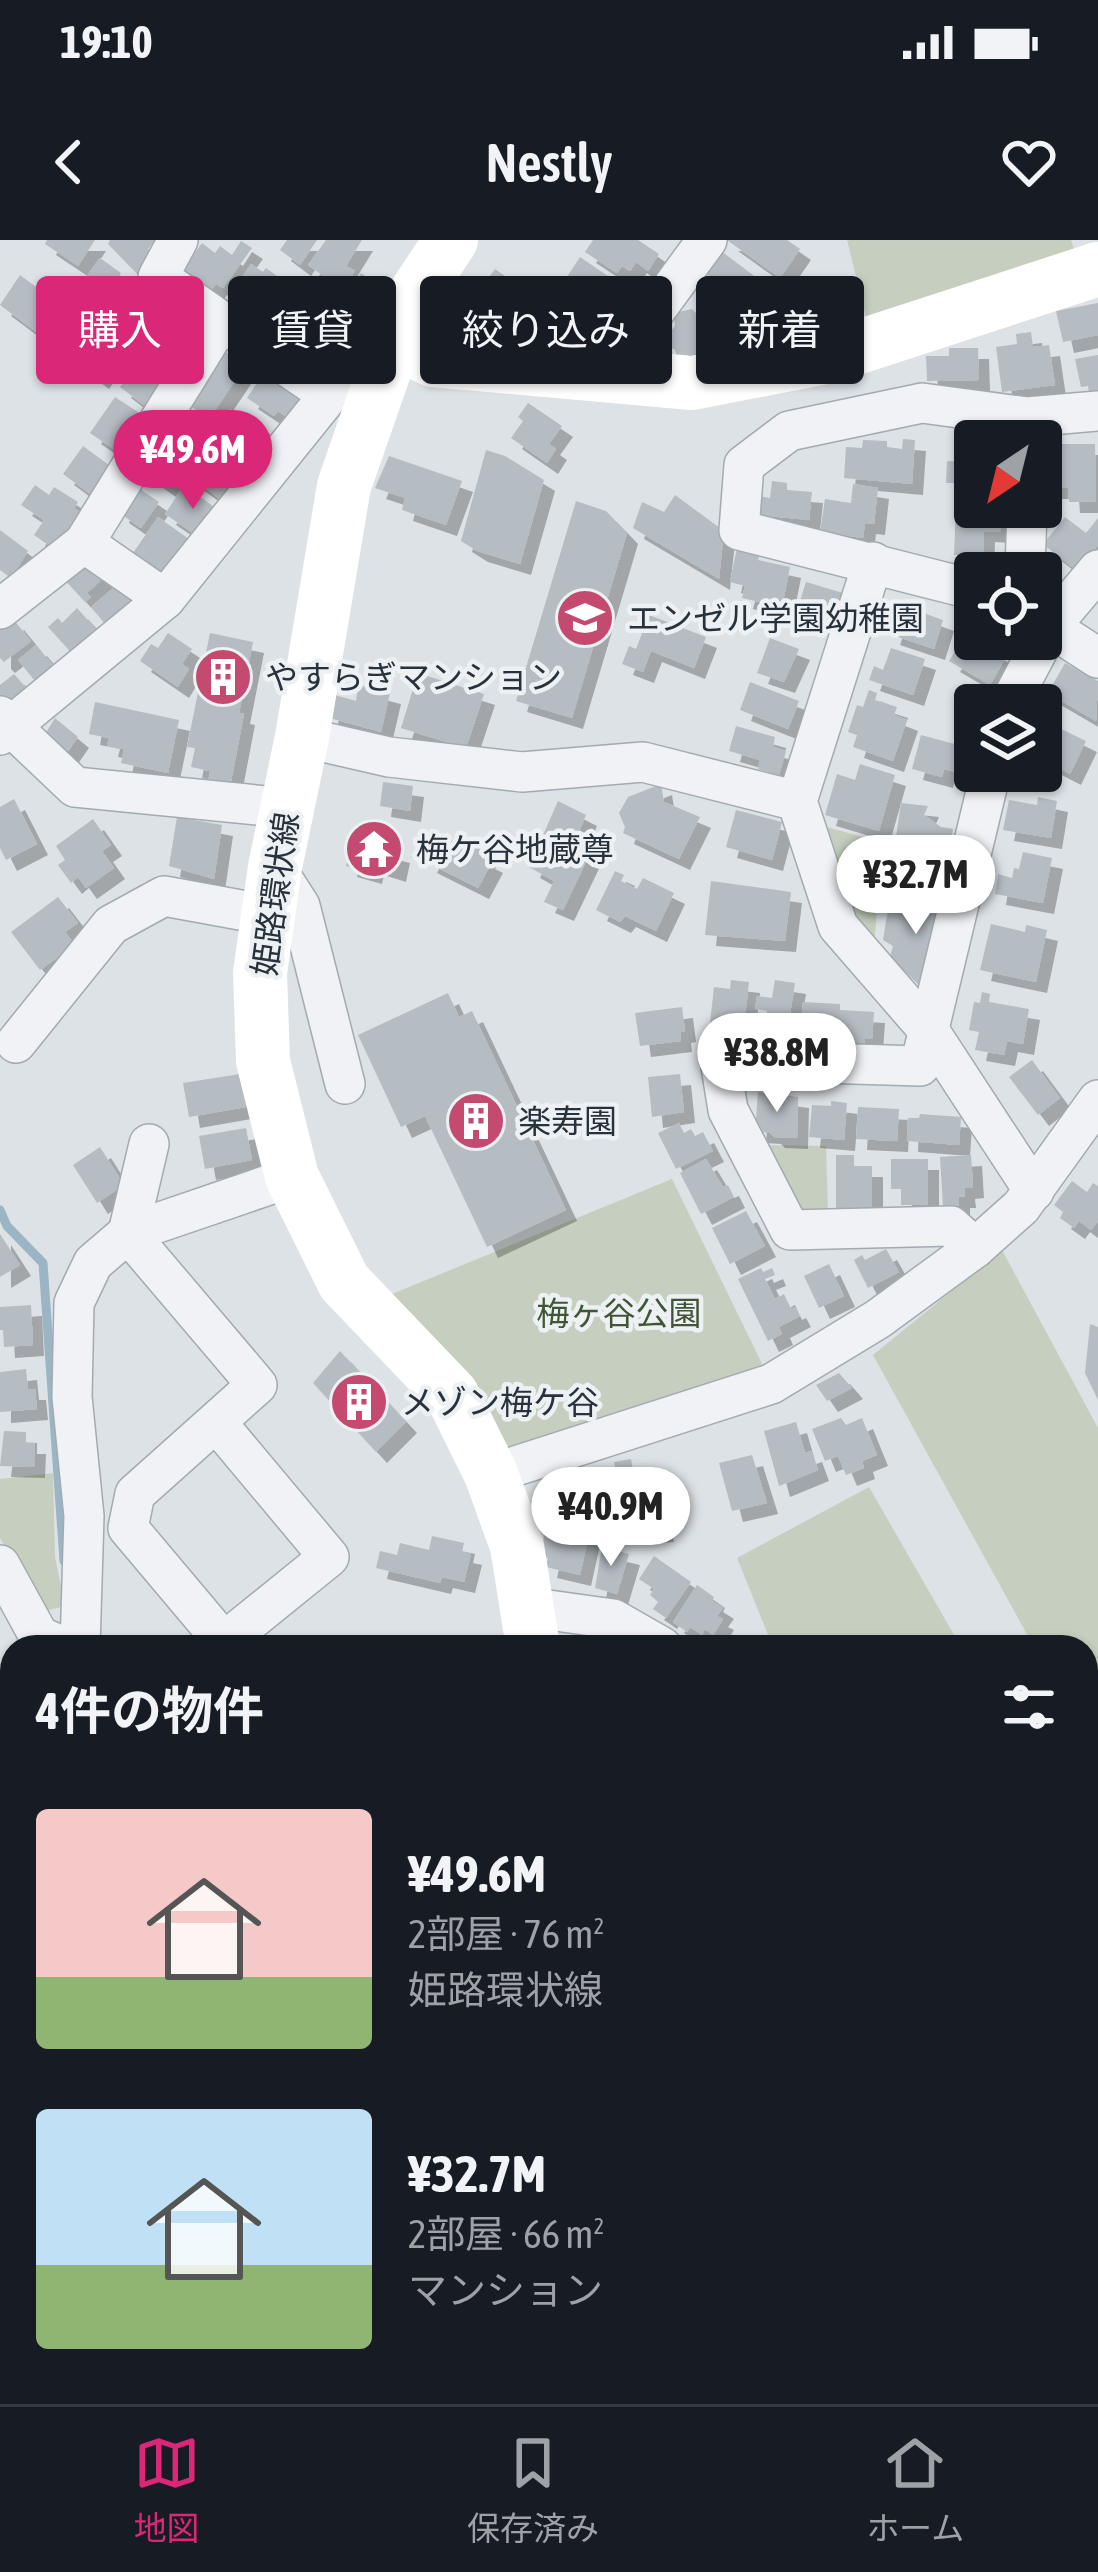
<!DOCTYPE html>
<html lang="ja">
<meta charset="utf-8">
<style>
:root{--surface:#171b24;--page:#20242c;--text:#f1f3f6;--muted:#9ea1a6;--line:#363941;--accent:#db2777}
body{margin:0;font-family:"Asap Condensed","Noto Sans JP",sans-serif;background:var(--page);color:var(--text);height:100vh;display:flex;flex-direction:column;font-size:45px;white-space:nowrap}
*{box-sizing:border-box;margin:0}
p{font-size:39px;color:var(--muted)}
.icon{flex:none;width:66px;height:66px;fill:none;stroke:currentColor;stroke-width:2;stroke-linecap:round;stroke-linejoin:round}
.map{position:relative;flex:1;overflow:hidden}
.side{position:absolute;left:0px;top:1395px;width:1098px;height:771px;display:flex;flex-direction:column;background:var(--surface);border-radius:36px 36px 0 0;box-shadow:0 3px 9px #0004}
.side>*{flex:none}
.top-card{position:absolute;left:36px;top:36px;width:1026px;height:108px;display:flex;gap:24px}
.needle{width:78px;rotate:215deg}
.buttons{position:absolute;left:954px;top:180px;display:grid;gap:24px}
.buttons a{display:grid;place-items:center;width:108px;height:108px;border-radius:12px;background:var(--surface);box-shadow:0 3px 9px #0004;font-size:60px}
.price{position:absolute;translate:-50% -102px;padding:0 27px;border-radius:42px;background:#fff;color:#222;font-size:39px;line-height:78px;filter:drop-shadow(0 3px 6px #0008)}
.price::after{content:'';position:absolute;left:50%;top:72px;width:36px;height:27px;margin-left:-18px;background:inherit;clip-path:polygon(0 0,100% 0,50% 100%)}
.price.on{background:var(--accent);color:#fff}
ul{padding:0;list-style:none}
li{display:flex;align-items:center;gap:36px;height:300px;padding:0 36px}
li span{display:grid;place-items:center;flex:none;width:336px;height:240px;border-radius:12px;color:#555}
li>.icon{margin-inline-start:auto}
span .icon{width:144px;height:144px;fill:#fffc;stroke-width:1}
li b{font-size:51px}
h2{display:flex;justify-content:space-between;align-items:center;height:144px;padding:0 36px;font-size:51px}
.tag{padding:0 42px;border-radius:12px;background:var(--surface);box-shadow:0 3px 9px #0004;font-size:42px;line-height:108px}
.tag.on{background:var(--accent);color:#fff}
.status{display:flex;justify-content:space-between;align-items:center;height:84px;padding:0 60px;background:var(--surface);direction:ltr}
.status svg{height:33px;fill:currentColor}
header{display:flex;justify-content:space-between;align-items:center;height:156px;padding:0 36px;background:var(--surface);font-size:54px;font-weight:600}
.menu{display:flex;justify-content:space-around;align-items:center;height:168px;border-top:3px solid var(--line);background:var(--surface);font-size:33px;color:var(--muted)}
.menu a{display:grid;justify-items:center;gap:6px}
.menu .on{color:var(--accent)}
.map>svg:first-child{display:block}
</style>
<div class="status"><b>19:10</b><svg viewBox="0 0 49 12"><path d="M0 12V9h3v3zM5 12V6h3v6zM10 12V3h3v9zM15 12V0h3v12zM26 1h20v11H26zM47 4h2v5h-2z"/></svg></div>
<header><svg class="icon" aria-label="back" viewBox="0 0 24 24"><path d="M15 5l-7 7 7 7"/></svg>Nestly<svg class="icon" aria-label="heart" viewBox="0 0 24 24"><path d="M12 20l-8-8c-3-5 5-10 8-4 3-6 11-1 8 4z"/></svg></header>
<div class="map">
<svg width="1098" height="2164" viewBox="0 0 1098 2164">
<defs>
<filter id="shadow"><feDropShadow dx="11" dy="11" stdDeviation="0" flood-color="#0004"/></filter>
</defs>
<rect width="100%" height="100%" fill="#dde2e6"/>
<g fill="#c6cfbf">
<polygon points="847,0 1071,0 1078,20 869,89"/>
<polygon points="823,586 881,602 875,697 850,670"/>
<polygon points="759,905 826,906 828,973 807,973 780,953"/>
<polygon points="672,939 767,1134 511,1210 467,1144 392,1054"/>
<polygon points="1002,1010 1098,1188 1098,1451 1086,1458 1086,1407 1034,1407 873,1115"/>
<polygon points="53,1233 55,1317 65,1366 41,1372 0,1298 0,1239"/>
<polygon points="869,1247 961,1407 773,1407 737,1318"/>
<polygon points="1086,1871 1098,1878 1098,2164 499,2164 497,2154 1086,2154"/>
<polygon points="0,1944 12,1945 12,2154 276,2154 267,2164 0,2164"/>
</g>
<polygon fill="#9bb5c4" points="381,2154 506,2154 504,2164 365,2164"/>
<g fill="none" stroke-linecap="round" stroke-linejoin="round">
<g stroke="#9bb5c4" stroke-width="9">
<polyline points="0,970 7,986 43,1023 64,1321"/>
<polyline points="159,2164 171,2154"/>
</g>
</g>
<g fill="#b5bcc2" filter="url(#shadow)">
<polygon points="47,0 95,0 78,26 45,4"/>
<polygon points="110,0 155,0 148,9 157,16 142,39 108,4"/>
<polygon points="287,0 317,0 300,25 280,10"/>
<polygon points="326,0 362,0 346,26 355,31 343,50 308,25"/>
<polygon points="593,0 638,0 659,14 648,31 636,22 630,31 622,26 617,33 585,12"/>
<polygon points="727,0 787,0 800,9 780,38"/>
<polygon points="241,1 252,8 223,48 216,44 212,49 206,45 203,49 181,32 202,3 215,13 220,6 232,15"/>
<polygon points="721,11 761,41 737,75 717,60 724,47 706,34"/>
<polygon points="580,17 621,45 601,76 559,49"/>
<polygon points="100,18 121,33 114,42 147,66 128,92 96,69 105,57 83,41"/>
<polygon points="251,24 263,32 266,28 288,44 261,84 245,73 249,67 241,61 244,56 234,49"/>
<polygon points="495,29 518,45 524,36 537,45 513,79 505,74 502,78 492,71 489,76 470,63 479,51 476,41 489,37"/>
<polygon points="361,33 385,50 368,73 346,57"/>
<polygon points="20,35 119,109 98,138 0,65"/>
<polygon points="311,40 365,78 328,132 281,99 295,80 315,93 322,82 295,63"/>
<polygon points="827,43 838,78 766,99 761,82 773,79 767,59"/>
<polygon points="547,54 592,85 588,91 592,95 584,106 580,104 575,111 559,99 554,106 536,93 533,97 525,91 532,81 530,79"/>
<polygon points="157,62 197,90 176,117 142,93"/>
<polygon points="1098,63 1098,95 1063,102 1056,71"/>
<polygon points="692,69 697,74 709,73 710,85 715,86 720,110 676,117 676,110 668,107 664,99 675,86 674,73"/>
<polygon points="1031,92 1033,107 1049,105 1055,145 1002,152 996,107 1017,104 1016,94"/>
<polygon points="219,107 245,126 209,179 187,164"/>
<polygon points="949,108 978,108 979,140 927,141 926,116 949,116"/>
<polygon points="146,112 164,125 156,136 164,141 145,166 120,147"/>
<polygon points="1098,115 1098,151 1089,153 1088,146 1081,147 1075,119"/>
<polygon points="263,134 289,152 291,149 306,159 292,181 278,171 274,176 247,158"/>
<polygon points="115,157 144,176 119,213 90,193"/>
<polygon points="528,163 562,186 549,204 556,209 547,223 511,198 523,181 518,177"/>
<polygon points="182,169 204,184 191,205 176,193 181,188 172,182"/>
<polygon points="230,169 272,198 255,222 213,193"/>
<polygon points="903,199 915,200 912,244 844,238 846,207 862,208 863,200 887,201 887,207 902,209"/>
<polygon points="210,204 247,231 224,262 188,236"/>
<polygon points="1061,204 1095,204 1096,262 1069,262 1068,248 1050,248 1049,215 1061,215"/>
<polygon points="83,206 113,228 93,256 63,234"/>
<polygon points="486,210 505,216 544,240 520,324 477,311 461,301"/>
<polygon points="149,213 175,232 165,246 139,228"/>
<polygon points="389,216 462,241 446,285 402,270 405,258 375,248"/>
<polygon points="947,221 975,222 975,267 1001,267 1000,292 984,291 983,316 954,315 957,243 946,243"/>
<polygon points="772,241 787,243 787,250 812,252 809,280 758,275 759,256 770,258"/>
<polygon points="131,243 159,262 141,288 118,272"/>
<polygon points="853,244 878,248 874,284 865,283 863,298 820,292 825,259 851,263"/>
<polygon points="35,245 49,255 54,247 78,262 74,268 85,276 54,309 34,295 44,280 21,265"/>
<polygon points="184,245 221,272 202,299 165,274"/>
<polygon points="675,255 724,291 719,339 633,288 642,262 664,272"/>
<polygon points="576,261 606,271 627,293 572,478 516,461"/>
<polygon points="158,277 193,302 165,334 133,313"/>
<polygon points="1065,277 1086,293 1098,278 1098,305 1077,331 1043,304"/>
<polygon points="0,290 28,311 11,338 0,330"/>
<polygon points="737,308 760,313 758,320 790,327 782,367 742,358 745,346 730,342"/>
<polygon points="85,318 103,338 87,353 91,357 85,362 63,338"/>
<polygon points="806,342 843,353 832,386 796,374"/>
<polygon points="118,344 133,362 110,390 91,367"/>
<polygon points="901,359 920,366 918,371 943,380 934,409 889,394"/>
<polygon points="77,368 101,395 76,418 48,387 58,378 62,383"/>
<polygon points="649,375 706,397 694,428 651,411 643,432 622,424 629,406 636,409"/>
<polygon points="13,379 31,401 4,422 0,418 0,390"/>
<polygon points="168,393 192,409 182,424 189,429 178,447 140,421 151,404 158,408"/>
<polygon points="210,393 253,402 239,473 244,474 230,547 208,543 210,531 191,527 195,508 187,507"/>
<polygon points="770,398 799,409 784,442 757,433"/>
<polygon points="963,398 975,405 978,400 1006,417 990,445 949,421"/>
<polygon points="36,405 61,435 43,451 18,420"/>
<polygon points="891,408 925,419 913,455 869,440 874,426 883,430"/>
<polygon points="1065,423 1098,441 1096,481 1048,453"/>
<polygon points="418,433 484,454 466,508 401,488"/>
<polygon points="14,434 36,459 0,465 0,445"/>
<polygon points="750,442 799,461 788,489 740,470"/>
<polygon points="358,445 390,453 381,492 326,477 331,454 356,461"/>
<polygon points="869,450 877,453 875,460 897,467 894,475 907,480 893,521 853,507 857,495 848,492 857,465 863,467"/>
<polygon points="95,462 179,480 168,533 121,523 124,509 107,506 109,498 89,494"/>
<polygon points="55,478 78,497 64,517 42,499"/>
<polygon points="736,486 775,497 773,507 786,511 779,535 758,529 760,520 729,511"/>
<polygon points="1055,486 1086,501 1070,534 1041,519 1041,503 1045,505"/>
<polygon points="921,495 962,506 955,532 944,529 942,537 912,529"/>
<polygon points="860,524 895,535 879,591 825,575 837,534 855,540"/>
<polygon points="383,542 413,546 410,571 380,566"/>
<polygon points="661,544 664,562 700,577 679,619 623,593 625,587 619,573 628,557"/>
<polygon points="1038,557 1057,561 1051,598 1003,590 1009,560 1037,565"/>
<polygon points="14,559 37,604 6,620 0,608 0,567"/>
<polygon points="558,561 586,575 579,592 596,601 563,670 544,662 554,641 529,627"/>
<polygon points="901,563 928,566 924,575 941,587 953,589 950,607 896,597"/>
<polygon points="736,570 782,582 772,620 726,607"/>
<polygon points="177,577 222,585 214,639 169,626"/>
<polygon points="93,579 111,605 102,611 114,628 86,648 78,637 71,643 58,625 65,620 56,606"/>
<polygon points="355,592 381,598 379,607 399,612 395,631 373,624 371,633 346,626"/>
<polygon points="440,594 470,610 472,605 487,612 484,618 492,622 478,648 426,622"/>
<polygon points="896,608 951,622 944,647 891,637"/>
<polygon points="1023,612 1052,618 1043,663 995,654 998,634 1012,638 1014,628 1019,629"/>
<polygon points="615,631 624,635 621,641 637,649 643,638 674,653 656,691 625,676 620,682 596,670"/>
<polygon points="711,641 791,652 785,701 705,695"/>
<polygon points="58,657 78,683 65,692 75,705 40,730 11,692"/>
<polygon points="890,657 947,667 934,746 919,744 890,717 893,706 883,700"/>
<polygon points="991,684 1025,692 1026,685 1047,690 1036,742 980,730"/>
<polygon points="731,740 749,742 743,795 709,792 714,747 730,749"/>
<polygon points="775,740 795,743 786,800 763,796 767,771 755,769 757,756 772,758"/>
<polygon points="982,752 990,754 989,762 1029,769 1023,804 1007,801 1004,815 975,810 979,792 969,790 974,762 980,763"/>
<polygon points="448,753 459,777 472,771 566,970 487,1007 425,876 401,887 358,795"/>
<polygon points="803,762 840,764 840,770 874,772 872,799 865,798 864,811 820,808 821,802 801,801"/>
<polygon points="682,767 685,791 680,792 681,801 640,806 635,773"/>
<polygon points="1032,820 1060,858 1038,875 1009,837"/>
<polygon points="240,834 246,867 189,877 183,843"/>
<polygon points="680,834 684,872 652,877 648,837"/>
<polygon points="758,852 798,857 797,898 774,897 770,893 755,892"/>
<polygon points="831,861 847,863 844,900 809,897 812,865 831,866"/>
<polygon points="858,867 899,869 897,901 856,899"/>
<polygon points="920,874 961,877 959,905 907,901 908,878 919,878"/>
<polygon points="679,883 684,893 691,889 695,896 703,892 713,911 676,929 658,893"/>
<polygon points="246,888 252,920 205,929 199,896"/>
<polygon points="100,907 124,945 97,963 73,925"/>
<polygon points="836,915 854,915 854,926 872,926 872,968 836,968"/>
<polygon points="971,915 973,947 964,948 965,957 959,957 959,966 943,967 940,917"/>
<polygon points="706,919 723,947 728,945 734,957 701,974 680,933"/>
<polygon points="891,919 928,919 928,965 901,965 901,949 891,949"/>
<polygon points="1072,941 1087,952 1093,943 1098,946 1098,981 1091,990 1079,981 1074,988 1060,978 1063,972 1054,965"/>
<polygon points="746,971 765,1006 730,1024 712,988"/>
<polygon points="0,994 20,1025 0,1037"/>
<polygon points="886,1009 899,1032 868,1048 854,1020 862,1015 865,1020"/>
<polygon points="829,1024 844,1056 819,1068 804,1036"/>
<polygon points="761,1028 763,1032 772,1028 775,1035 765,1039 775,1059 784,1054 791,1069 795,1067 800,1076 779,1087 782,1094 768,1101 738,1039"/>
<polygon points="31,1065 33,1105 4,1107 3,1090 0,1090 0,1067"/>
<polygon points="1090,1084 1098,1087 1098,1160 1085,1133"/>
<polygon points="340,1111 406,1182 376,1212 313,1143"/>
<polygon points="26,1129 28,1149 35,1149 37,1169 0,1172 0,1132"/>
<polygon points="839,1133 852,1148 827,1161 816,1145"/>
<polygon points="841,1178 846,1185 862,1178 877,1215 862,1221 864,1228 846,1235 838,1216 825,1221 812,1189"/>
<polygon points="796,1182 805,1213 811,1211 818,1230 779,1246 764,1191"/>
<polygon points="4,1191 26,1192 26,1203 35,1203 34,1227 0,1226"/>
<polygon points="752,1215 767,1263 732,1271 719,1223"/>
<polygon points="631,1219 633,1230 651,1227 657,1261 663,1260 667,1279 661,1280 663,1291 652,1292 652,1287 626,1292 614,1222"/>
<polygon points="602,1231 608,1260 602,1262 604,1269 581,1274 559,1260 555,1241"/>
<polygon points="546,1290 572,1297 574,1291 589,1294 580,1335 546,1327 548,1318 539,1316"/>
<polygon points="432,1296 464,1303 462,1312 471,1314 464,1342 442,1337 440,1343 376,1328 380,1311 397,1315 400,1303 429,1310"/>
<polygon points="603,1301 612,1301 612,1310 629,1314 617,1354 595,1348"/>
<polygon points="654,1316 691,1342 666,1378 653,1369 658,1362 650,1355 654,1349 639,1339"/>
<polygon points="697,1345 714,1357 712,1361 723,1368 717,1376 723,1379 713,1395 705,1389 702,1395 690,1387 687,1392 673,1382"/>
<polygon points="12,1441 12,1497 4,1501 0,1492 0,1447"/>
<polygon points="4,1585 12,1596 12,1634 0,1620 0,1588"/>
<polygon points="1091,1607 1098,1621 1098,1663 1086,1634 1086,1609"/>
<polygon points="12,1807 12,1843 0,1829 0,1817"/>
</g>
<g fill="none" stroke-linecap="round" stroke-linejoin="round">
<defs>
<g id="street">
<polyline points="178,0 158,37 221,81"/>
<polyline points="608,135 707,0"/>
<polyline points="84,303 165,359"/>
<polyline points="873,322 797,561 838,686 930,792 1034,951"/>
<polyline points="1025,333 1027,267"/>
<polyline points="975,350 739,290 744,225 789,191 922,163 1027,177 1098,171"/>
<polyline points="0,369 84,303 221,81 329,155"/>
<polyline points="1050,387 1098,418"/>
<polyline points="1009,465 1050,387 1098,330"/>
<polyline points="0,476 75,547 287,568"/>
<polyline points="0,495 165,359 329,155 392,101"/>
<polyline points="302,497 389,517 522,532 643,522 797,561"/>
<polyline points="275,627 300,666 345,844"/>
<polyline points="16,803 111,685 164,656 268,675"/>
<polyline points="149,904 128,993 257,1145 135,1254 128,1288 224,1402 329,1317 216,1182"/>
<polyline points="975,1008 951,986 790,990 728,870 720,820 920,826 991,531"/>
<polyline points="491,1234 771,1144 878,1079 975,1008 1021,967 1098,860"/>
<polyline points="0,1325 39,1396 64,1407"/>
<polyline points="527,1367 613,1379 662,1407"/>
<polyline points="80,1407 84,1276 72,1157 74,1063 93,1023 128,993 292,937"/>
<polyline points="0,1560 12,1549"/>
<polyline points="1086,1688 1098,1684"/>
<polyline points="0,2006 12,2057"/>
<polyline points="35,2154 37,2164"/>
</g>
</defs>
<use href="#street" stroke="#a3aab0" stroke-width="42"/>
<use href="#street" stroke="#f0f2f5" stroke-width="39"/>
<g stroke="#fff" stroke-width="54">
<polyline points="451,0 406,68 344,246 302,497 275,627 260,733 263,821 292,937 344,1042 452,1155 491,1234 517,1306 533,1407"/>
<polyline points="393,101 433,120 692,143 831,116 1098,29"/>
<polyline points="579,2154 581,2164"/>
</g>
</g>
<defs>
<symbol id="school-disc" viewBox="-11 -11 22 22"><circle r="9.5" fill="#c44a70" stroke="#edf1f4"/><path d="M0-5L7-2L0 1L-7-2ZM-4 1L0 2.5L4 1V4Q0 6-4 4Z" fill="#fff"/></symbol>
<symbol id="building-disc" viewBox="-11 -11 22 22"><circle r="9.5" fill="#c44a70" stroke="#edf1f4"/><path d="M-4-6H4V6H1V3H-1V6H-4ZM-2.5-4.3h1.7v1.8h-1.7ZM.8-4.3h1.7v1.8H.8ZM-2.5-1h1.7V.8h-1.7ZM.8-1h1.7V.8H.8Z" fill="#fff"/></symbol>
<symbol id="temple-disc" viewBox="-11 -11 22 22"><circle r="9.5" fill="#c44a70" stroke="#edf1f4"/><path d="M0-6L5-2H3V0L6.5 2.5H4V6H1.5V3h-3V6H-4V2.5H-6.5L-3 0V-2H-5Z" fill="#fff"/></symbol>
</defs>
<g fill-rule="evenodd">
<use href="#school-disc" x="552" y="345" width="66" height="66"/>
<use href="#building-disc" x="190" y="404" width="66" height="66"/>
<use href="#temple-disc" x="341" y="576" width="66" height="66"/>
<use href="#building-disc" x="443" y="848" width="66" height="66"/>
<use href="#building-disc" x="326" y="1129" width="66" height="66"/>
</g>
<g text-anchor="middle" stroke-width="9" stroke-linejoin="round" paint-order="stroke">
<g font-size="33" fill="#28323c" stroke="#edf1f4" text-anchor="start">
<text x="627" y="390">エンゼル学園幼稚園</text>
<text x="265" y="449">やすらぎマンション</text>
<text x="416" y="621">梅ケ谷地蔵尊</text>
<text x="518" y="893">楽寿園</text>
<text x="401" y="1174">メゾン梅ケ谷</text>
</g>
<g font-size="33" fill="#28323c" stroke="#edf1f4">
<text transform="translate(275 654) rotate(-82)" y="12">姫路環状線</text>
</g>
<g font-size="33" fill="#415636" stroke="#edf1f4">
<text x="619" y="1085">梅ヶ谷公園</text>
</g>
</g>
</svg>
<div class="buttons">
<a><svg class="needle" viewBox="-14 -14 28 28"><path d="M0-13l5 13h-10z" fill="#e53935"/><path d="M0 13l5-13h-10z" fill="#9ea1a6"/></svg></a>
<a><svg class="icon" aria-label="locate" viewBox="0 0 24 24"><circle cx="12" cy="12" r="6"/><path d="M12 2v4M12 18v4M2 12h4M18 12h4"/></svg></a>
<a><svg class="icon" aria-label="layers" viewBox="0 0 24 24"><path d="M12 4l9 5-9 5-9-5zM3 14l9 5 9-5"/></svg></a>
</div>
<b class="price on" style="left:193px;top:272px">¥49.6M</b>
<b class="price" style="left:916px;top:697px">¥32.7M</b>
<b class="price" style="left:777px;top:875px">¥38.8M</b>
<b class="price" style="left:611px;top:1329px">¥40.9M</b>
<div class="top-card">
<a class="tag on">購入</a>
<a class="tag">賃貸</a>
<a class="tag">絞り込み</a>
<a class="tag">新着</a>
</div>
<section class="side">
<h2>4件の物件<svg class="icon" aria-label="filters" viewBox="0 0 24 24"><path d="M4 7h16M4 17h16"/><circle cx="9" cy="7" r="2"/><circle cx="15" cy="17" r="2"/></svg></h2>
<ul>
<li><span style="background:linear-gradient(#f6c9c9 70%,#8fb573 0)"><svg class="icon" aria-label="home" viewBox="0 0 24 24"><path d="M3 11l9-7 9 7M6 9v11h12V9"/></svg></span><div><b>¥49.6M</b><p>2部屋 · 76 m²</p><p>姫路環状線</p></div></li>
<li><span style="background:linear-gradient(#bfe0f5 65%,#8fb573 0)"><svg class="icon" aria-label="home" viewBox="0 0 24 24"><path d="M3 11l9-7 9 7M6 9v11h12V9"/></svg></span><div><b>¥32.7M</b><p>2部屋 · 66 m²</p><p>マンション</p></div></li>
</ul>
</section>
</div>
<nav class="menu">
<a class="on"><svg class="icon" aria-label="map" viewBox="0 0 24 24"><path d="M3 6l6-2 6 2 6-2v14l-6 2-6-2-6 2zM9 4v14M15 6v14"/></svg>地図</a>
<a><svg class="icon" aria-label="saved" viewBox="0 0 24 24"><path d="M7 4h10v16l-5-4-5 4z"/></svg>保存済み</a>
<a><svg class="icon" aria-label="home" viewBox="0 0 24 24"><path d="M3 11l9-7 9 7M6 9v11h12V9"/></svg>ホーム</a>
</nav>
